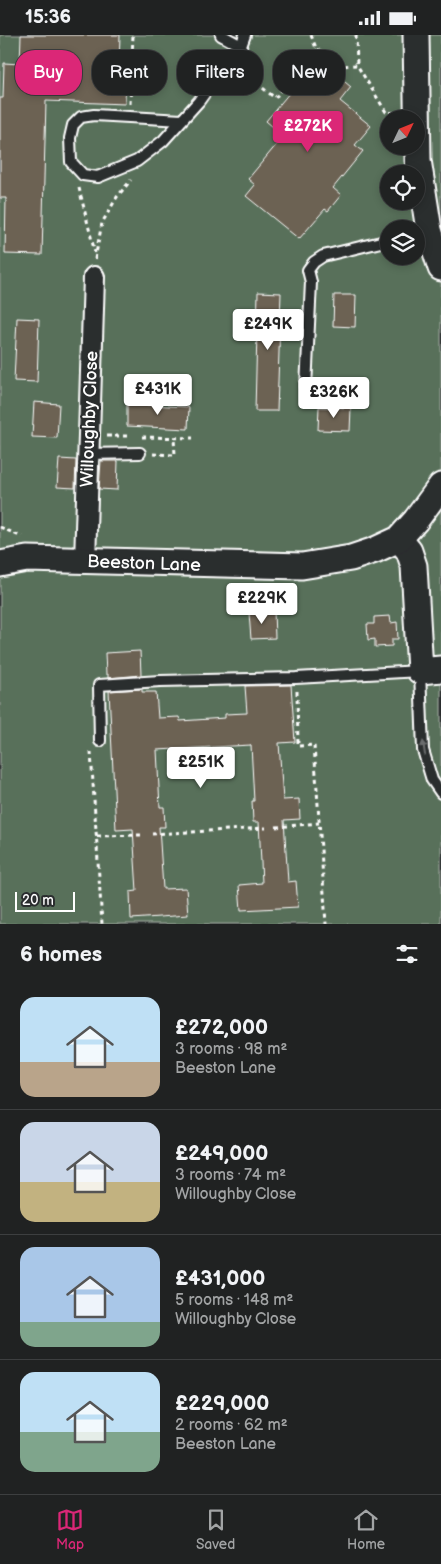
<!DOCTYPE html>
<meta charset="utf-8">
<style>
:root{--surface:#202222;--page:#2d2f2f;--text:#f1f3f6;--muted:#a2a4a5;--line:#3d3f40;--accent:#db2777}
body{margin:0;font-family:"Balsamiq Sans",sans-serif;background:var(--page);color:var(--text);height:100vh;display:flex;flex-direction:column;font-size:19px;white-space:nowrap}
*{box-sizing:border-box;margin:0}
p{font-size:16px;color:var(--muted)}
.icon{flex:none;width:28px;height:28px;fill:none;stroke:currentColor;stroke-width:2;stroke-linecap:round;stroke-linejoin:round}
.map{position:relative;height:889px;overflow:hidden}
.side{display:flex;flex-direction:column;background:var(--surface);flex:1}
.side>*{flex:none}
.guide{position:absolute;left:15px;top:15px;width:411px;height:45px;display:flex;gap:10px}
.needle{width:32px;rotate:47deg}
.buttons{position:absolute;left:380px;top:75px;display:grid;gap:10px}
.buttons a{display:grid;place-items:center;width:45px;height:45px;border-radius:50%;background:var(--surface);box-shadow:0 2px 8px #0003,0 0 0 1px var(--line);font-size:25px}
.scale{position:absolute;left:15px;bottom:12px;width:60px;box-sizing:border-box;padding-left:5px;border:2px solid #fff;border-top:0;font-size:14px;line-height:18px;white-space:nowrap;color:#fff;-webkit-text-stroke:4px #2a2d2e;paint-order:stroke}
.price{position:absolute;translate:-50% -42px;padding:0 11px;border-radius:5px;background:#fff;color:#222;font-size:16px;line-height:32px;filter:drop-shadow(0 1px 2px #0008)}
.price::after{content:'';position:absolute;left:50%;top:30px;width:15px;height:11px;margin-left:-8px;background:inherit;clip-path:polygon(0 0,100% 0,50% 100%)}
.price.selected{background:var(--accent);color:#fff}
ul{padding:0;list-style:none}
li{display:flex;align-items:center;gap:15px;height:125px;padding:0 20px}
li+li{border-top:1px solid var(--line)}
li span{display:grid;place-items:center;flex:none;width:140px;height:100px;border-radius:15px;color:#555}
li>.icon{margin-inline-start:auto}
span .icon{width:60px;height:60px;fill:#fffc;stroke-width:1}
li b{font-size:21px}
h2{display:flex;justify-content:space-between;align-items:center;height:60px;padding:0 20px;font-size:21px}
.tag{padding:0 18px;border-radius:20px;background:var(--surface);box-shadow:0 2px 8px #0003,0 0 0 1px var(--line);font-size:18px;line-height:45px}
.tag.selected{background:var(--accent);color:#fff}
.status{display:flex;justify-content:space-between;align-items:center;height:35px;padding:0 25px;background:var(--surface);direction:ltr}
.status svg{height:14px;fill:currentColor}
.tab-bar{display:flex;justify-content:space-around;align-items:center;height:70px;border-top:1px solid var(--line);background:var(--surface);font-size:14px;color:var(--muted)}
.tab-bar a{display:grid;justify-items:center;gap:2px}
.tab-bar .selected{color:var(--accent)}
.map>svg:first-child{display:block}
</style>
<div class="status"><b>15:36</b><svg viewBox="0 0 49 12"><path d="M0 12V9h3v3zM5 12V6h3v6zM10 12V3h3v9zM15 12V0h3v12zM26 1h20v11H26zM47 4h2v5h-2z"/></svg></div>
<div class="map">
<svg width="441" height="889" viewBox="0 0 441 889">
<rect width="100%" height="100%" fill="#2a2d2e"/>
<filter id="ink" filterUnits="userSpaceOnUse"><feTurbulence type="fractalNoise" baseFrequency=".02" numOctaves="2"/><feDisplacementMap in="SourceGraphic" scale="10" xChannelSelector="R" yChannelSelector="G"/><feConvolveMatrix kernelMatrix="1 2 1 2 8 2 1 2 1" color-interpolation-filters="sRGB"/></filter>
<g filter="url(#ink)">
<path fill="#596f5a" stroke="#acb7ac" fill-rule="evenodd" d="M 0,0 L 441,0 L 441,889 L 0,889 ZM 389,84 L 416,84 L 416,111 L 389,111 ZM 389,139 L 416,139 L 416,166 L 389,166 ZM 389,194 L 416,194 L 416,221 L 389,221 Z"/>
<g fill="#6c6253" stroke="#fff">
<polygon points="21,0 120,0 119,32 126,32 125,69 46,66 42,220 5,219 6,163 0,163 0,63 3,63 4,28 20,29"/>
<polygon points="318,31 336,46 339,42 351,52 340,66 371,91 355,110 363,116 333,153 341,160 328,176 325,174 299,204 246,161 255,150 248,144 282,103 279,100 280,98 266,86 305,39 309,42"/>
<polygon points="258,257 281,258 277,376 255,376"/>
<polygon points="334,260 356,260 355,292 333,291"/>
<polygon points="17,283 39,284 37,347 14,346"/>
<polygon points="34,367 59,369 57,403 32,402"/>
<polygon points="127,369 189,372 188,394 127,391"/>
<polygon points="319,372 351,373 350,396 318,395"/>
<polygon points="59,424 76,425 75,453 57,452"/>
<polygon points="101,426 118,426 117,455 99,454"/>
<polygon points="274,576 275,603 251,604 249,578"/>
<polygon points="390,581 391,588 397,587 398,604 392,604 392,611 375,612 375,604 368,605 367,589 374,589 374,582"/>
<polygon points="140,616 141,640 108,643 108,639 106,639 105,618"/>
<polygon points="291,650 295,707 279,708 283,765 299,764 300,784 284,785 288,847 296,846 298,872 241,875 239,850 262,848 259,787 253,787 252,766 254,766 251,710 157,715 160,772 164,772 165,792 159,792 163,854 186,853 188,880 131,884 130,857 137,856 133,794 116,795 109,656 142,654 142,657 156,657 158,683 179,682 180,686 225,683 225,679 247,678 245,651"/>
</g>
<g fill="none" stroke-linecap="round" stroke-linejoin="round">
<defs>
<g id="service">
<polyline points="221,0 241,11"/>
<polyline points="182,85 94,80 81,82 73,90 70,103 71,127 83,140 98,142 137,126 163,106 199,66 228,25 241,11 245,0"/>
<polyline points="357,355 306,353 311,247 308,235 314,227 323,221 389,205"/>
<polyline points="88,419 140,418"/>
<polyline points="100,706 99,650 160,646 296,643 420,636 423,715 432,745 441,758"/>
</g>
<polyline id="minor" points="85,526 94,242"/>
<g id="tertiary">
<polyline points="416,0 418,125 429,195 441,233"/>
<polyline points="399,504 409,516 414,531 420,636 441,634"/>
<polyline points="0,529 27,524 302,531 351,523 375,515 399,504 416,485 441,451"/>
</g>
</defs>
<use href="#service" stroke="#fff" stroke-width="14"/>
<use href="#minor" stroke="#fff" stroke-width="24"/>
<use href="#tertiary" stroke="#fff" stroke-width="29"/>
<g stroke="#fff" stroke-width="3" stroke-dasharray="4 4" stroke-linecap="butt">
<polyline points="311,0 316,13 341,31 357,30 386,77 395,78"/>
<polyline points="356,0 357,30"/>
<polyline points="238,33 275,63 316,13"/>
<polyline points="130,69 133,0"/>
<polyline points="79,153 95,218"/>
<polyline points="95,224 102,188 117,162 131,145"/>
<polyline points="107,401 130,401"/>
<polyline points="142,402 193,403"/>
<polyline points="153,419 175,420 174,403"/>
<polyline points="0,492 22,502"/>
<polyline points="297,656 298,711 314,710 326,889"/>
<polyline points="91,717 102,889"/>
<polyline points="276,792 319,788"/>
<polyline points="152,799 266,793"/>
<polyline points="97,801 142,800"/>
</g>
<use href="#service" stroke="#2a2d2e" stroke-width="10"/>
<use href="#minor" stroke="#2a2d2e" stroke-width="20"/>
<use href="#tertiary" stroke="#2a2d2e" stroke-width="25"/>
</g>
<defs><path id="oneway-solid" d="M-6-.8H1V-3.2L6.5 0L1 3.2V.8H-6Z" transform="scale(1.25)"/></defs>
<use fill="#6a6c6d" href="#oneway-solid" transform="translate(424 713) rotate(-98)"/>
</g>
<g text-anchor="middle" stroke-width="4" stroke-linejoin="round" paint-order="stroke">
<g font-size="18" fill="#fff" stroke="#2a2d2e">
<text transform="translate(89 384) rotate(-88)" y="6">Willoughby Close</text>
<text transform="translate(144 528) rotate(2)" y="6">Beeston Lane</text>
</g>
</g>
</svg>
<div class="buttons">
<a><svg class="needle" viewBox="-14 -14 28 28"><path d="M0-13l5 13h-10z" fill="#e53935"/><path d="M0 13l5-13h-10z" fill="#a2a4a5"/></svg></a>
<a><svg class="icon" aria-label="locate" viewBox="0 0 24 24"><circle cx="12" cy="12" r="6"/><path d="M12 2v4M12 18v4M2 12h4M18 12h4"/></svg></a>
<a><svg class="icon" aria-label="layers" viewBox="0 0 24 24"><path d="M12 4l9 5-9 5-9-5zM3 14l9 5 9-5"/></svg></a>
</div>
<div class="scale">20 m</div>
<b class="price selected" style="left:308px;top:118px">£272K</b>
<b class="price" style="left:268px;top:316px">£249K</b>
<b class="price" style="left:158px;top:381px">£431K</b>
<b class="price" style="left:334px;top:384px">£326K</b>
<b class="price" style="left:262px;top:590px">£229K</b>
<b class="price" style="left:201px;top:754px">£251K</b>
<div class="guide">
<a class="tag selected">Buy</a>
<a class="tag">Rent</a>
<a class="tag">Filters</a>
<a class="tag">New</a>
</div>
</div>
<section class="side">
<h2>6 homes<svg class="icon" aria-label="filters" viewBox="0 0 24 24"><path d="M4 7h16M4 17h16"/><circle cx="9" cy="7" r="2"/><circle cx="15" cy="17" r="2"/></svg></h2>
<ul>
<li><span style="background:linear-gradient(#bfe0f5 65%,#b9a48a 0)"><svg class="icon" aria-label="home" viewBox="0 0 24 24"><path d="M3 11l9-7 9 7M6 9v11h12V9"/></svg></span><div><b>£272,000</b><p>3 rooms · 98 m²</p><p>Beeston Lane</p></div></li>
<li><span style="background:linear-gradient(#c9d6e8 60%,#c2b280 0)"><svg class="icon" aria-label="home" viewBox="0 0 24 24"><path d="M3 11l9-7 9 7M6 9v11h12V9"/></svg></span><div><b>£249,000</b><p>3 rooms · 74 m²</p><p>Willoughby Close</p></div></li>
<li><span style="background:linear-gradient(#a9c7e8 75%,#7fa58c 0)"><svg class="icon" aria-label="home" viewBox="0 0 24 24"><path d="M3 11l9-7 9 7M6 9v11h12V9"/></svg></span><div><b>£431,000</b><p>5 rooms · 148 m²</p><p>Willoughby Close</p></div></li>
<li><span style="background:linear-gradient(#bfe0f5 60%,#7fa58c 0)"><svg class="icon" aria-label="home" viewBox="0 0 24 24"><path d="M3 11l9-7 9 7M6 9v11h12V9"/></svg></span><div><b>£229,000</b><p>2 rooms · 62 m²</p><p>Beeston Lane</p></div></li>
</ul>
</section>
<nav class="tab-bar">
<a class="selected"><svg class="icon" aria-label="map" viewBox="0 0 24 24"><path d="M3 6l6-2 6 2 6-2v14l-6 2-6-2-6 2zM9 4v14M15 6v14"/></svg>Map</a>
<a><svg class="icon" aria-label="saved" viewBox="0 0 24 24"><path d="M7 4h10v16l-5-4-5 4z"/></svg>Saved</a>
<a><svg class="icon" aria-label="home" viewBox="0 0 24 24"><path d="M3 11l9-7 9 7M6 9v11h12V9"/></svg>Home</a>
</nav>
